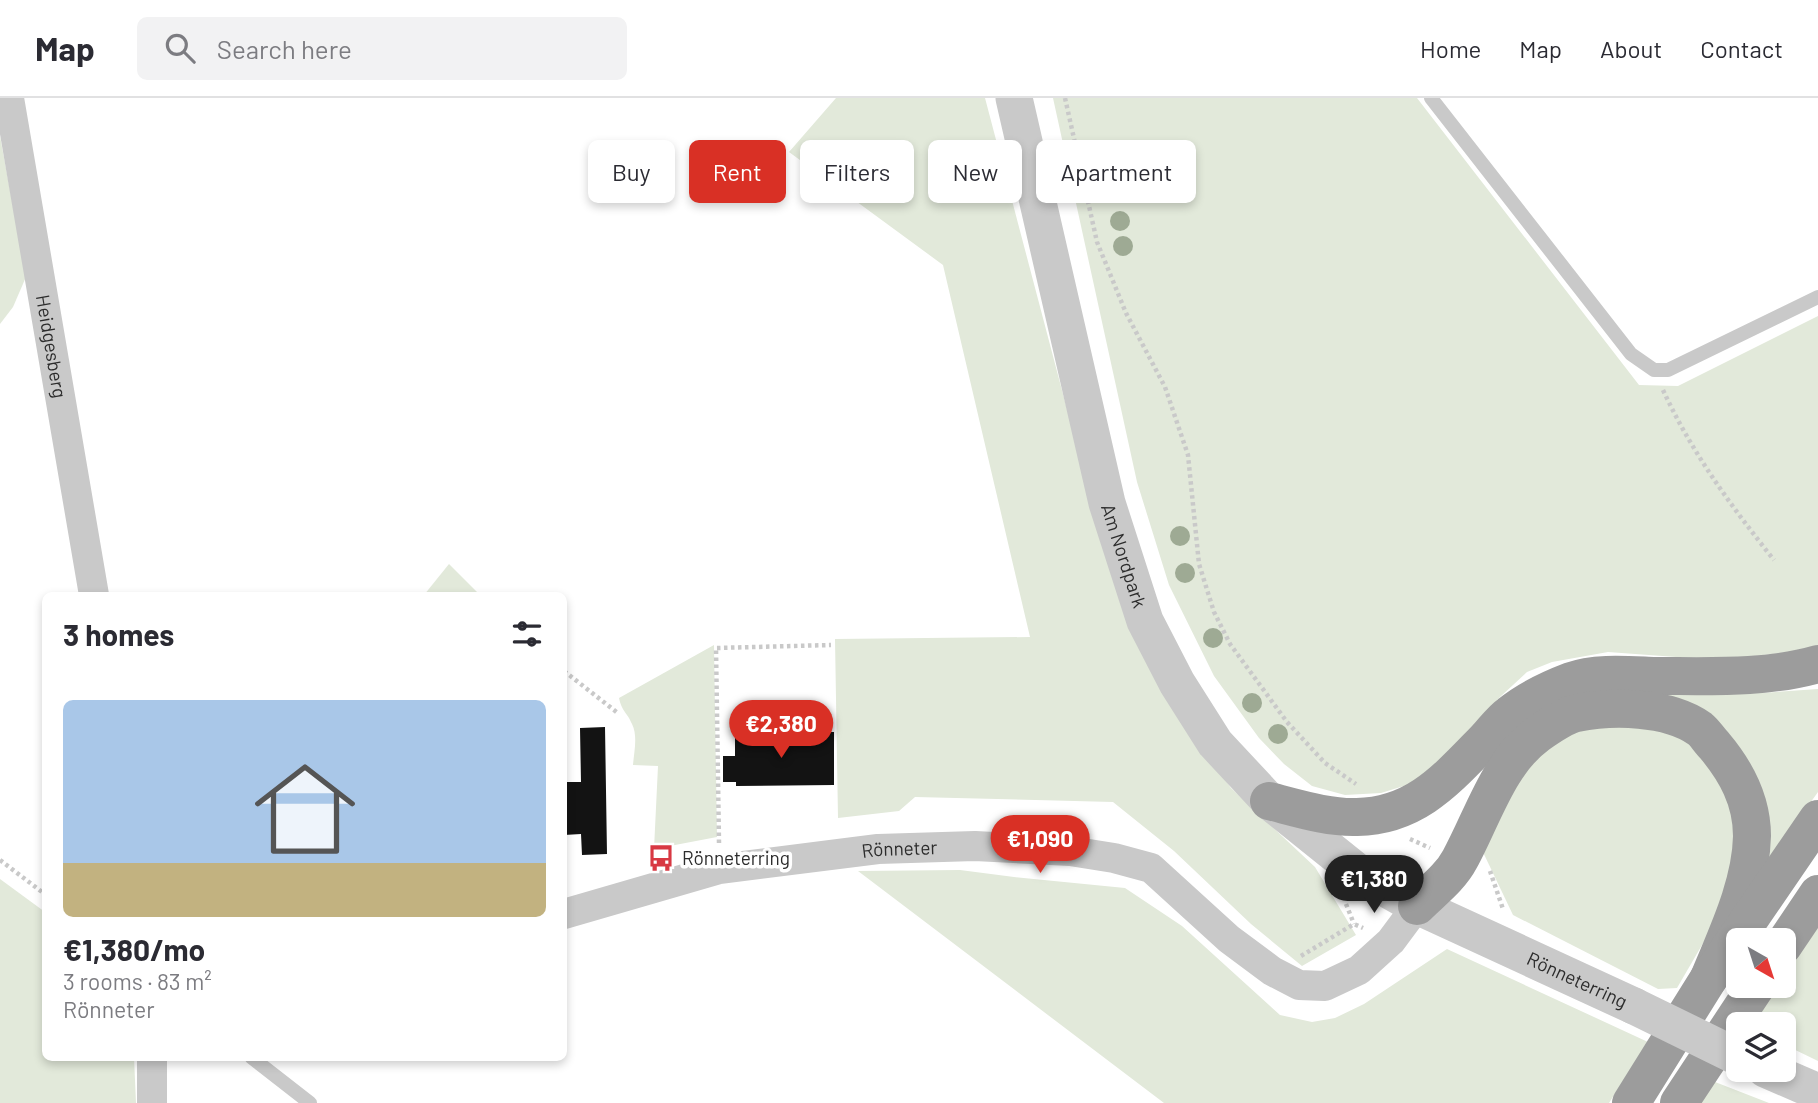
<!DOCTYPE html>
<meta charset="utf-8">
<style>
:root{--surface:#fff;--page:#f2f2f3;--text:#2b2b33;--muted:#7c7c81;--line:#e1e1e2;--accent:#d93025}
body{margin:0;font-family:Barlow,sans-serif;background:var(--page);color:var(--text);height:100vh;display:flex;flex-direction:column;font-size:26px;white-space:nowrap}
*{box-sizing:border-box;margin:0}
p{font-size:23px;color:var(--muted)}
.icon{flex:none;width:38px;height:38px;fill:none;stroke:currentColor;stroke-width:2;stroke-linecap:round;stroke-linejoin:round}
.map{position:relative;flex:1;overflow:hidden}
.sheet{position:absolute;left:42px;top:494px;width:525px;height:469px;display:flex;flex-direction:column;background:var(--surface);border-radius:10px;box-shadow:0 4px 10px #0003}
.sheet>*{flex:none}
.hud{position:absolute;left:588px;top:42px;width:665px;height:63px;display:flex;gap:14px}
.needle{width:46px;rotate:141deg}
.buttons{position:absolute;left:1726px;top:830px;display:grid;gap:14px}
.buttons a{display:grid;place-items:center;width:70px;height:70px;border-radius:10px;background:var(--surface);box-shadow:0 4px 10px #0003;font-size:35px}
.price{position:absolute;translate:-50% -60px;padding:0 16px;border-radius:24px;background:var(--accent);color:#fff;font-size:23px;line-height:46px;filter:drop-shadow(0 2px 4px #0008)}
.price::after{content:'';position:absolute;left:50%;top:42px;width:21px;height:16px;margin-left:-10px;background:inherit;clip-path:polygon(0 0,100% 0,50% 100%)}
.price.current{background:#222;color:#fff}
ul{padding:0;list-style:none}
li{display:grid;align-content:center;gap:14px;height:371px;padding:0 21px}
li span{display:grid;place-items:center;height:217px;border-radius:10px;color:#555}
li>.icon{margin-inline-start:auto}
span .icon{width:126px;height:126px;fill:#fffc;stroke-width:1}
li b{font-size:30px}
h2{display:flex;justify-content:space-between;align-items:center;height:84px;padding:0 21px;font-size:30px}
.chip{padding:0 24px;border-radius:10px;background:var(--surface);box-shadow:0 4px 10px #0003;font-size:24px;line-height:63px}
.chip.current{background:var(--accent);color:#fff}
header{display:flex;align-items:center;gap:42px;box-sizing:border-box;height:98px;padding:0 35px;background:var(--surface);border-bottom:2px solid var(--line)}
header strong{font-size:33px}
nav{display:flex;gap:38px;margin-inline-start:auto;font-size:24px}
.search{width:490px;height:63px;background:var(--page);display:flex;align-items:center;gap:18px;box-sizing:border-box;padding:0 24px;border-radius:10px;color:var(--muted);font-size:26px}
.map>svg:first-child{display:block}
</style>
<header>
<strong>Map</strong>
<div class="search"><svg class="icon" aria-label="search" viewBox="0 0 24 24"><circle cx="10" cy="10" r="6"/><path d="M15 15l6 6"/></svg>Search here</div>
<nav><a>Home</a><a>Map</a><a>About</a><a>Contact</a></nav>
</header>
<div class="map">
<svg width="1818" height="1005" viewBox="0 0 1818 1005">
<rect width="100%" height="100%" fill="#fff"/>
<g fill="#e2e9da">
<polygon points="836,0 985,0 1088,391 1187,629 1231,690 1315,769 1356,837 1302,868 1251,826 1174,753 1113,704 915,699 899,713 838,720 835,541 1030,539 943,167 789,54"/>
<polygon points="1053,0 1417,0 1639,287 1678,288 1818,218 1818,551 1717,562 1608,554 1552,564 1527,574 1500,599 1433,672 1407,687 1381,695 1345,697 1312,688 1284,666 1259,640 1214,578 1169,487 1137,384"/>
<polygon points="0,38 26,179 13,209 0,226"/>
<polygon points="449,466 480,497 424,497"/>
<path d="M 714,547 L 717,739 L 654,751 L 658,668 L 633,667 C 634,654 638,638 632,626 C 627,614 622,614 619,600 Z"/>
<polygon points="1818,591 1818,694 1762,772 1746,681 1639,601 1686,593 1761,595"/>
<polygon points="1619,622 1685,640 1719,671 1742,722 1727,804 1677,890 1658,891 1513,817 1481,750 1526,661 1584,624"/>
<polygon points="960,772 1014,779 1125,790 1182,828 1280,917 1312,924 1335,920 1364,906 1447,851 1648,944 1609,1005 1164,1005 858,773"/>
<polygon points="0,781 45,814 46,959 134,959 136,1005 0,1005"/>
<polygon points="1818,820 1818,963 1783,946 1783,926 1748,926 1774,887 1783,887 1783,873"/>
<polygon points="1710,982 1769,1005 1696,1005"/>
</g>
<g fill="#131313">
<polygon points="605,629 607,756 582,757 581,736 564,737 564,684 581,684 580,630"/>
<polygon points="834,634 834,687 736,688 736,684 723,684 723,658 735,658 735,635"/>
</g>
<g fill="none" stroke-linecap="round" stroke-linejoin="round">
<g stroke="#c9c9c9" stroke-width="4.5" stroke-dasharray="3.5 3.5" stroke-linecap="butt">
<polyline points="1065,0 1097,144 1126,215 1165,289 1188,357 1199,466 1214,514 1230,546 1287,624 1325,665 1356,686"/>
<path d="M 1663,292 C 1692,355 1731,408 1774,462"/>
<polyline points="564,573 619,616"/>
<polyline points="1410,741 1430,750"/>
<polyline points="719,745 716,550 831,547"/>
<polyline points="0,762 46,797"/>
<polyline points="1490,773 1503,811"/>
<polyline points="1346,806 1354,826"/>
<polyline points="1301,858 1354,826 1363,830"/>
</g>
<g stroke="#c9c9c9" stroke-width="14">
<polyline points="1431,0 1631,256 1654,272 1668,272 1818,199"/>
<polyline points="251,959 310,1005"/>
</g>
<g stroke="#c9c9c9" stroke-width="30">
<path id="s1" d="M 9,0 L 94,497"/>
<path id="s2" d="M 564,816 L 719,771 L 878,751 L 975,748 L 1070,753 L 1114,760 L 1151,770 L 1229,841 L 1272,873 L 1299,887 L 1325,888 L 1359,872 L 1391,843 L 1417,808"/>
<polyline points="152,959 152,1005"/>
</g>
<g stroke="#c9c9c9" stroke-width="37">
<path id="s3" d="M 1014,0 L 1107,405 L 1145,523 L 1177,585 L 1215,645 L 1269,703 L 1360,776 L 1417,808 L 1634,908"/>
<polyline points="1765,971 1818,994"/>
</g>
<g stroke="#9c9c9c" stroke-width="38">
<path d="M 1269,703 C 1297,710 1328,720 1357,719 C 1415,718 1446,682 1484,643 C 1493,634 1500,623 1510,616 C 1527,602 1550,591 1571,583 C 1596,574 1628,577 1655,578 C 1709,578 1766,581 1818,566"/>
<path d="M 1417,808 C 1432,793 1450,780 1460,761 C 1483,719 1498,665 1538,636 C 1548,629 1564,618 1576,615 C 1612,608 1668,608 1700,631 C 1705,635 1709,642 1714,647 C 1736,673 1752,702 1752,738 C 1751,787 1727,836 1709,880"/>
<polyline points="1783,848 1818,796"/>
<polyline points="1631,1005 1709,880 1818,721"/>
<polyline points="1679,1005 1757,887"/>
</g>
<polyline stroke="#c9c9c9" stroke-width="37" points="1634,908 1738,959"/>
</g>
<g fill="#9eaa94">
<circle cx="1120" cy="123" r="10"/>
<circle cx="1123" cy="148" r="10"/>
<circle cx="1180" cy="438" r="10"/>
<circle cx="1185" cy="475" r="10"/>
<circle cx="1213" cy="540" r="10"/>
<circle cx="1252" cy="605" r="10"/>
<circle cx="1278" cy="636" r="10"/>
</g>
<defs>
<symbol id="bus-bare" viewBox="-9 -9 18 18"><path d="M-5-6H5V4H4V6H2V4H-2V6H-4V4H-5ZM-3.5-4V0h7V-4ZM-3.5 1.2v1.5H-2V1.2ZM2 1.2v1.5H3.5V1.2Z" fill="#d83943" stroke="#fff" stroke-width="2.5" paint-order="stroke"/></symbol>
</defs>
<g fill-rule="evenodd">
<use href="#bus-bare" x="642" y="741" width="38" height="38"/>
</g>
<g text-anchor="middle" stroke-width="7" stroke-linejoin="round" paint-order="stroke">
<g font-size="19" fill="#2c2c2c" stroke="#fff">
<text dy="7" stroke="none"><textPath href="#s1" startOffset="252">Heidgesberg</textPath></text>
<text dy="7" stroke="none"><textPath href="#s3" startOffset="471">Am Nordpark</textPath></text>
<text dy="7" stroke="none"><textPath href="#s2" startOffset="343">Rönneter</textPath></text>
<text dy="7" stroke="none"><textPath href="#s3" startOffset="1118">Rönneterring</textPath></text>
</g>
<g font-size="19" fill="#2c2c2c" stroke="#fff" text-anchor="start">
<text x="682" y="767">Rönneterring</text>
</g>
</g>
</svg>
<div class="buttons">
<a><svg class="needle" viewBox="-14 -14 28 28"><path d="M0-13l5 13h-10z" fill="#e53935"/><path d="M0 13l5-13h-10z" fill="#7c7c81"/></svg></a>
<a><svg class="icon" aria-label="layers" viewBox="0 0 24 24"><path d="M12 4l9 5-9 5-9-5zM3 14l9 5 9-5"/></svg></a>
</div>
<b class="price" style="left:781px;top:662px">€2,380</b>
<b class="price" style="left:1040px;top:777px">€1,090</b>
<b class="price current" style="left:1374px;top:817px">€1,380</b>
<div class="hud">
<a class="chip">Buy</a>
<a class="chip current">Rent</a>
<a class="chip">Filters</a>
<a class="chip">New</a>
<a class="chip">Apartment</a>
</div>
<section class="sheet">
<h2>3 homes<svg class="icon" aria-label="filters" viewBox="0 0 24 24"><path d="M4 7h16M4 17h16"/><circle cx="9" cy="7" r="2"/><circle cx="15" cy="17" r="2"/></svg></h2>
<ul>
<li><span style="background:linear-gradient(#a9c7e8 75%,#c2b280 0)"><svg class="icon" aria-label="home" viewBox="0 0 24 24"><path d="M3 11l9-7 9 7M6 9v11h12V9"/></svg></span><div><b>€1,380/mo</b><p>3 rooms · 83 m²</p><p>Rönneter</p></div></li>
</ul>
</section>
</div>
